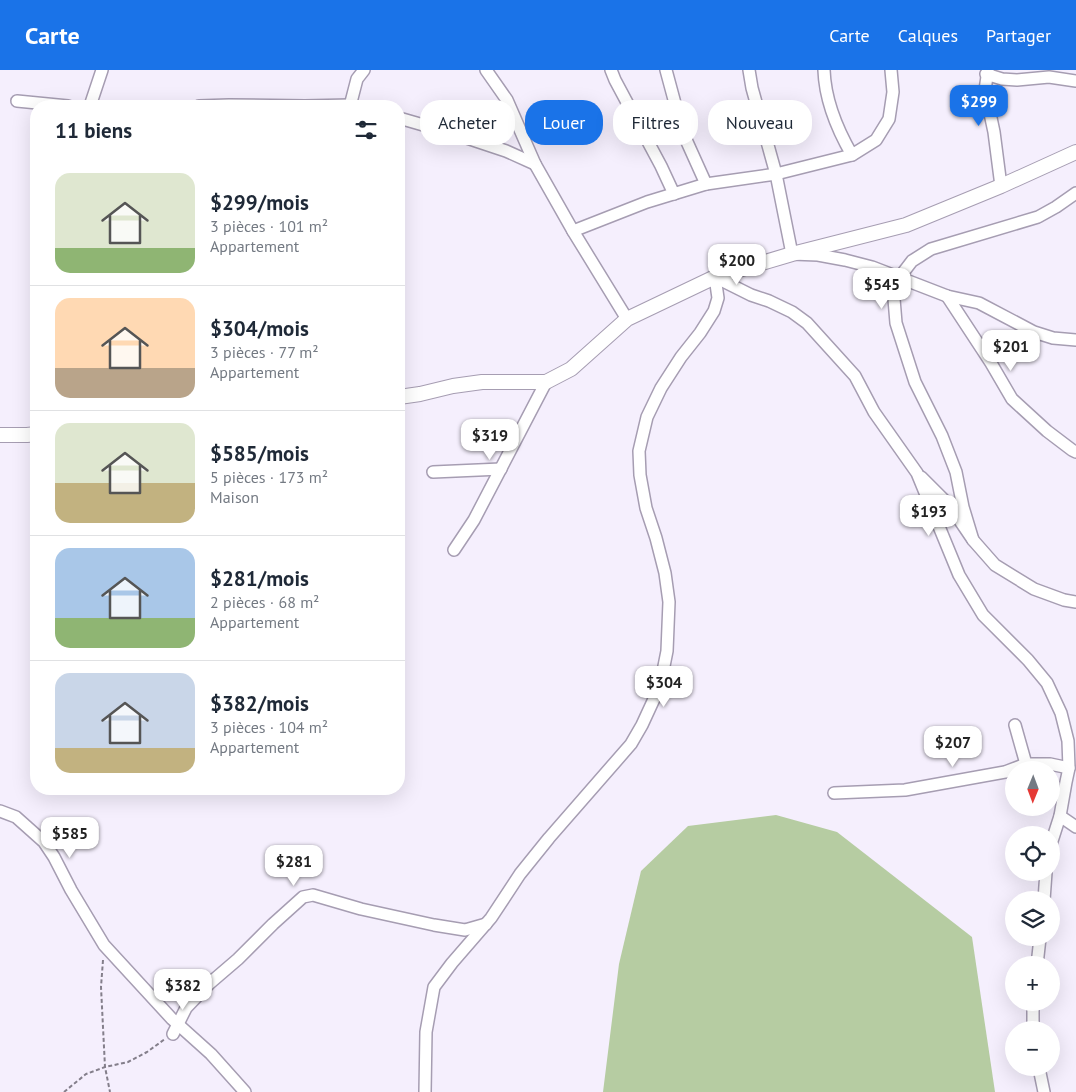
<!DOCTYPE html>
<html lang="fr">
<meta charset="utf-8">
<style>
:root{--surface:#fff;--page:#f2f2f3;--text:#1f2937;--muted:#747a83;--line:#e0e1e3;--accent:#1a73e8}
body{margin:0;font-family:"PT Sans",sans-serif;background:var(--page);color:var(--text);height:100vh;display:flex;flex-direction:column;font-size:19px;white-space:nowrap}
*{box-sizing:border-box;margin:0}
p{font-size:16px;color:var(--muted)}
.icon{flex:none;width:28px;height:28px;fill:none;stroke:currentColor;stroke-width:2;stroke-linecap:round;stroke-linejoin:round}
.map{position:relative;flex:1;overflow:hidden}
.details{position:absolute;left:30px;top:30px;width:375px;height:695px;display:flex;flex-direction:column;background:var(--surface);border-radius:20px;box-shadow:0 5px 20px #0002}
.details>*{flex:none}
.top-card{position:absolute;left:420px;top:30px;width:475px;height:45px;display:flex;gap:10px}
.needle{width:32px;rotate:181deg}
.buttons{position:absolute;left:1005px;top:691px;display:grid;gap:10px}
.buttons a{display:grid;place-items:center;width:55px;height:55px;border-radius:50%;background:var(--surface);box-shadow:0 5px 20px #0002;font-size:25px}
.price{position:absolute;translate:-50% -42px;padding:0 11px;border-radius:10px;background:#fff;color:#222;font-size:16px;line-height:32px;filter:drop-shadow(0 1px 2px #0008)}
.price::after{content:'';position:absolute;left:50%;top:30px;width:15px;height:11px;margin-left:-8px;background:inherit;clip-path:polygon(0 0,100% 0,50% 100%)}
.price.active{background:var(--accent);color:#fff}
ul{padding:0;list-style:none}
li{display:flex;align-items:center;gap:15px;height:125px;padding:0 25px}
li+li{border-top:1px solid var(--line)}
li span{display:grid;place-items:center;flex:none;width:140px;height:100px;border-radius:15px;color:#555}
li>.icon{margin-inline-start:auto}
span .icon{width:60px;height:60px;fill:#fffc;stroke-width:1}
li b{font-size:21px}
h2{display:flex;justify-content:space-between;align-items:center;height:60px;padding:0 25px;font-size:21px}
.tag{padding:0 18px;border-radius:20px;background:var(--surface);box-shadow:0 5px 20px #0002;font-size:18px;line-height:45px}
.tag.active{background:var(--accent);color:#fff}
header{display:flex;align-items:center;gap:30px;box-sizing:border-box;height:70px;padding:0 25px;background:var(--accent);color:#fff}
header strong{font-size:24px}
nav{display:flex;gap:28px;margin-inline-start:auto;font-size:18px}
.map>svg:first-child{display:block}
</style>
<header>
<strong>Carte</strong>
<nav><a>Carte</a><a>Calques</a><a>Partager</a></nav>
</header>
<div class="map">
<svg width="1076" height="1022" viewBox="0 0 1076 1022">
<rect width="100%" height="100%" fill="#f5effd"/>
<polygon fill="#b6cca2" points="776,745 837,762 972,867 995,1022 603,1022 619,894 641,801 688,756"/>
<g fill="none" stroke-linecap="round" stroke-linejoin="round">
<defs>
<g id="minor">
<polyline points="486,0 507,30 535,94 573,161 627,249"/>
<polyline points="611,0 615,10 661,96 674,124"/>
<polyline points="666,0 683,63 706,114"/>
<polyline points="749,0 752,18 776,104 792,184 818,185 845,190 872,197 947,226 979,233 1034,262 1053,268 1076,270"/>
<path d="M 824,0 C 825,30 837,59 852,85"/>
<polyline points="988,0 985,20 994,62 1001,116"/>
<polyline points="986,4 1002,9 1017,10 1049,7 1076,11"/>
<polyline points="17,31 68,36"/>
<polyline points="90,36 102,0"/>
<polyline points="199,36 229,35 305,36 350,35 355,36"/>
<polyline points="350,36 357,9 364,0"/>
<polyline points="399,48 458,65 506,81 535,94"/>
<polyline points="573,161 647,132 706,114 776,104 852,85 876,70 889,49 893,22 891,0"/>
<polyline points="715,207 751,225 769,231 792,242 807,253 855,306 874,342 917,403 959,505 983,545 1028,590 1047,613 1061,643 1068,671 1069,698 1066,712 1060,746 1051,774"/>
<polyline points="947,226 991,293 1012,329 1047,361 1072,380 1076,382"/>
<polyline points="433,402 501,399"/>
<polyline points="921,407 950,436 973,470 995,495 1034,519 1064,530 1076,532"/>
<polyline points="973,470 963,437 956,402 942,366 915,312 896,253 894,229 899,208 912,191 931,179 1038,147 1056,137 1076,123"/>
<polyline points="454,480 474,450 546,312"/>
<polyline points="1015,655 1026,694"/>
<polyline points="834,723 905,720 1005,702 1026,694 1050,694 1069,698"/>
<polyline points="0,741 16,747 44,772 54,787 71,820 104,875 172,949 211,984 245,1022"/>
<polyline points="1060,746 1076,757"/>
<polyline points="1044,830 1046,802"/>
<polyline points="1037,895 1040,868"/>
<polyline points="1033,932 1033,960"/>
<polyline points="173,964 186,938 210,913 238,889 273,854 303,827 313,825 361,839 434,855 465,860 486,854"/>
<polyline points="1039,998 1044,1022"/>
<polyline points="425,1022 426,962 434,917 452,893 491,848 520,804 549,768 631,674 642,655 660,616 667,581 669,532 665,503 656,468 646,438 640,405 639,381 647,347 661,318 681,287 700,263 714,241 718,228 715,207"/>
</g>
<g id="tertiary">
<polyline points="399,327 420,324 453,316 482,312 546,312 571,299 627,249 715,207 792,184 906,155 1001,116 1076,82"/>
<polyline points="0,365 27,365 36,364"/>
</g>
</defs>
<use href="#minor" stroke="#a69db2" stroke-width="14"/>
<use href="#tertiary" stroke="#a69db2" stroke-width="16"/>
<g stroke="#847f8b" stroke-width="2" stroke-dasharray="4 2.5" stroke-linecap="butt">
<polyline points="103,890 101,917 105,997 110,1022"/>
<polyline points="64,1022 86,1004 105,997 128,992 147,982 165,969"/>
</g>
<use href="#minor" stroke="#fff" stroke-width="11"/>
<use href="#tertiary" stroke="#fff" stroke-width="14"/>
</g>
</svg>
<div class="buttons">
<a><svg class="needle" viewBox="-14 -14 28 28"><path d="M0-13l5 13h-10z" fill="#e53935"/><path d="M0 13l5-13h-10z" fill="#747a83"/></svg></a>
<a><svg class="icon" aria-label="locate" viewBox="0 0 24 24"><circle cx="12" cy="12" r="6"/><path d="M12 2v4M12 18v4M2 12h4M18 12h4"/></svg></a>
<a><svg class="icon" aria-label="layers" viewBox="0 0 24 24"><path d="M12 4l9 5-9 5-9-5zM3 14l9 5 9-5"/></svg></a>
<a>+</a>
<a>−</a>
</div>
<b class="price active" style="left:979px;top:57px">$299</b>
<b class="price" style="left:737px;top:216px">$200</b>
<b class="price" style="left:882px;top:240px">$545</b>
<b class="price" style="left:1011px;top:302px">$201</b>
<b class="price" style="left:490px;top:391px">$319</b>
<b class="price" style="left:929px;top:467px">$193</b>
<b class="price" style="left:664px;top:638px">$304</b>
<b class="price" style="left:953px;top:698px">$207</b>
<b class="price" style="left:70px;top:789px">$585</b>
<b class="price" style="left:294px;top:817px">$281</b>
<b class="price" style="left:183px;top:941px">$382</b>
<div class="top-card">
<a class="tag">Acheter</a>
<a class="tag active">Louer</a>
<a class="tag">Filtres</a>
<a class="tag">Nouveau</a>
</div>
<section class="details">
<h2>11 biens<svg class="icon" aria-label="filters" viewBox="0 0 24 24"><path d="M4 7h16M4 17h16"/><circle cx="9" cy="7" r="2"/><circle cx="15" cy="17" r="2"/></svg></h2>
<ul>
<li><span style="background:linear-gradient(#dfe7d0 75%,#8fb573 0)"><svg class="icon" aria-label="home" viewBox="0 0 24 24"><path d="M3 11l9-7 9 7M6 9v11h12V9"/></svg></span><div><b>$299/mois</b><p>3 pièces · 101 m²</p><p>Appartement</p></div></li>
<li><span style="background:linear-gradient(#ffd9b3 70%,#b9a48a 0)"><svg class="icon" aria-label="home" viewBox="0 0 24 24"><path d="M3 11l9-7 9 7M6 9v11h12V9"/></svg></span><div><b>$304/mois</b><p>3 pièces · 77 m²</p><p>Appartement</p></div></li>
<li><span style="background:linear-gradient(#dfe7d0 60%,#c2b280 0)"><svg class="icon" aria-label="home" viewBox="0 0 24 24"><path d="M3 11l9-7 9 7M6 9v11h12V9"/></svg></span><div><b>$585/mois</b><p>5 pièces · 173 m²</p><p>Maison</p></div></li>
<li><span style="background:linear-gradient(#a9c7e8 70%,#8fb573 0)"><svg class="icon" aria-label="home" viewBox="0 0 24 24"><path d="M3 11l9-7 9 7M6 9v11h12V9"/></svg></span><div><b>$281/mois</b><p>2 pièces · 68 m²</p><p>Appartement</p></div></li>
<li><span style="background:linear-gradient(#c9d6e8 75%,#c2b280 0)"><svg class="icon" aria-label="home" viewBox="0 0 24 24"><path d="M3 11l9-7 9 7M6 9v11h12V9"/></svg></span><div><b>$382/mois</b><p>3 pièces · 104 m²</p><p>Appartement</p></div></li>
</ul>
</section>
</div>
